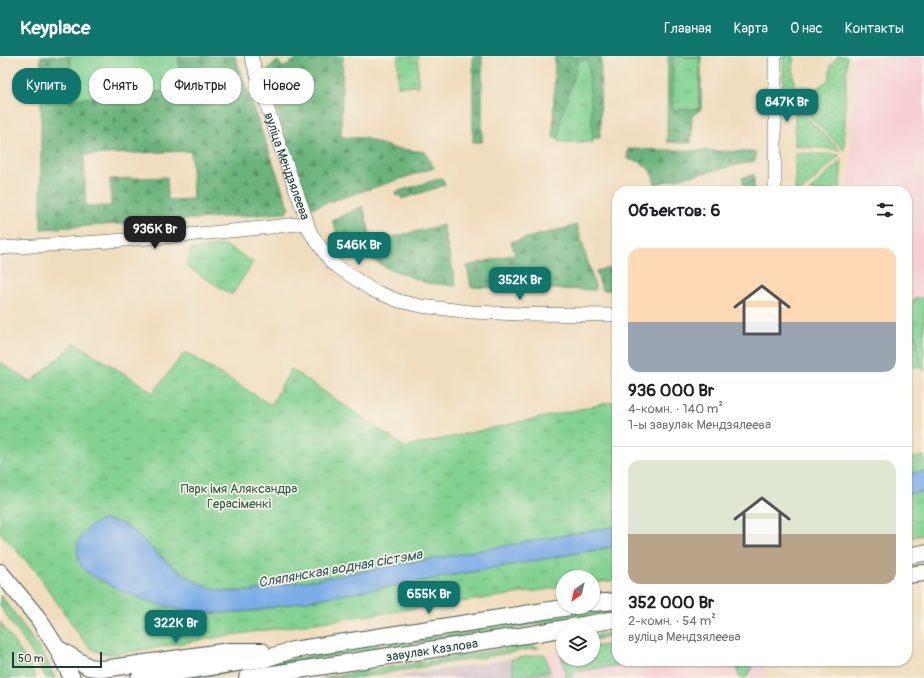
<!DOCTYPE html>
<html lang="ru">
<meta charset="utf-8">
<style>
:root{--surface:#fff;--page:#f2f2f2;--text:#202124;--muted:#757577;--line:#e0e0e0;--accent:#0f766e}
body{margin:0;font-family:Pangolin,sans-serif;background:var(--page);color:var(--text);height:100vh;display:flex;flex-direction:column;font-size:15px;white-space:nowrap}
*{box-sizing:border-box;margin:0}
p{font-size:13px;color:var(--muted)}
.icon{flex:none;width:22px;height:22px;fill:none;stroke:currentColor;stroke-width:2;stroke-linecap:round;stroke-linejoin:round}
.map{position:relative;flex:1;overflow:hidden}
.panel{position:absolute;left:612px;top:130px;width:300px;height:480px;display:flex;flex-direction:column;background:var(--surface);border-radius:16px;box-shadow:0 1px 3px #0004}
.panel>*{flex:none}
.top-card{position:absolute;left:12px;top:12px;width:380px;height:36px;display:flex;gap:8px}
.needle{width:26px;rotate:214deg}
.controls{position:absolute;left:556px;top:514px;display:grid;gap:8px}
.controls a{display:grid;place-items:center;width:44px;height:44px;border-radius:50%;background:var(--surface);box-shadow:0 1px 3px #0004;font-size:20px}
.scale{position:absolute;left:12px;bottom:10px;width:90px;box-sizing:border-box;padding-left:4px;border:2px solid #1f3d34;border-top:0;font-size:11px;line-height:14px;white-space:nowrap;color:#1f3d34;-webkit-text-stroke:3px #f7f3e8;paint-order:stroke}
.price{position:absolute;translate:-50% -34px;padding:0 9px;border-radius:8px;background:var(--accent);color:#fff;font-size:13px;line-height:26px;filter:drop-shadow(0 1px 2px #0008)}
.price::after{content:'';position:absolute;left:50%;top:24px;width:12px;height:9px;margin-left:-6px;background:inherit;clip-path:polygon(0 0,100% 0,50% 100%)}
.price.selected{background:#222;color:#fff}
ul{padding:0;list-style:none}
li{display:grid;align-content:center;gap:8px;height:212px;padding:0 16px}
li+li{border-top:1px solid var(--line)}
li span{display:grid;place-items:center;height:124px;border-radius:12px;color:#555}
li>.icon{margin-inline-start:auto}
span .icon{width:72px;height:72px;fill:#fffc;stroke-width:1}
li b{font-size:17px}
h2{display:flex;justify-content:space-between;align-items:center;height:48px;padding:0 16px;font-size:17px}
.chip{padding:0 14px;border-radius:16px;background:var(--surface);box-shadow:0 1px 3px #0004;font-size:14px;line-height:36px}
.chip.selected{background:var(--accent);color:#fff}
header{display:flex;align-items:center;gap:24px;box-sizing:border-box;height:56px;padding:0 20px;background:var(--accent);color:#fff}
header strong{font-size:19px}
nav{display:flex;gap:22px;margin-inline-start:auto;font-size:14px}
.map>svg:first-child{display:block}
</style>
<header>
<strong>Keyplace</strong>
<nav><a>Главная</a><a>Карта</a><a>О нас</a><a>Контакты</a></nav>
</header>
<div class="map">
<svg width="924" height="622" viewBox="0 0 924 622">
<defs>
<pattern id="grass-dots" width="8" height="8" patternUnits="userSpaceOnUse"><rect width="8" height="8" fill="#83d291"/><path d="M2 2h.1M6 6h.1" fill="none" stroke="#6bac77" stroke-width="1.8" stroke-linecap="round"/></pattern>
<pattern id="forest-firs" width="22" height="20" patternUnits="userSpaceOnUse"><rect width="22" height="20" fill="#6ab47b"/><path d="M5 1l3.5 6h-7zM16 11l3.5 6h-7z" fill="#579466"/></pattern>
<pattern id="park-tufts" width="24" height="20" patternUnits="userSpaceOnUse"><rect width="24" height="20" fill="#83d291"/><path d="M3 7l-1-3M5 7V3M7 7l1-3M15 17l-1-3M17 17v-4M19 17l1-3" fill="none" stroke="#6bac77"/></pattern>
</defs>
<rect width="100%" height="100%" fill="#f7f3e8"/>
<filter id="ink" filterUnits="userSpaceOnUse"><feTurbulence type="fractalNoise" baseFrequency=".025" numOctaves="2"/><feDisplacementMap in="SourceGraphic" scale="8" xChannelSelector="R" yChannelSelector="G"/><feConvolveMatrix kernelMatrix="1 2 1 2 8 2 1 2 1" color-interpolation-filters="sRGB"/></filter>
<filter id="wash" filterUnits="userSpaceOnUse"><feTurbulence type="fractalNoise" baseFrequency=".012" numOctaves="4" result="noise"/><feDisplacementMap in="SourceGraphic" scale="16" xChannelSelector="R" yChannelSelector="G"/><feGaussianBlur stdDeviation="0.9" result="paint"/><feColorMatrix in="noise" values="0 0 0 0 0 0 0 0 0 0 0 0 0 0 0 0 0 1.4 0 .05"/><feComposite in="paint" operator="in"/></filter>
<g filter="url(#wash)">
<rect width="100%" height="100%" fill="#f0ddbd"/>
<g fill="#f7cfd3">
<polygon points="854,0 924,0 924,242 915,242 907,236 907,135 849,135"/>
<polygon points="617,586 617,605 766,605 765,622 552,622 545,598 563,595 563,603 593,603 593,590"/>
</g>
<polygon fill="#d2bdc7" points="511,603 514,621 550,615 552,622 388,622"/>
<g fill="url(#grass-dots)" stroke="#518862">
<polygon points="783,0 793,0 794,30 812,31 796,42 783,31"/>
<polygon points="838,0 847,0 844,94 796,47 797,45 829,24 831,9"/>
<polygon points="795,50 840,94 795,90"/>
<polygon points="795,97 840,99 802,135 795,135"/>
<polygon points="842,103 840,135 809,135"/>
<polygon points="907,253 910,253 921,311 907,311"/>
<polygon points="0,539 9,550 44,600 55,622 46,622 32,597 0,550"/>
<polygon points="616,551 617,555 193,622 177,622 278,605"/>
<polygon points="0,566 27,605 36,622 0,622"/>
<polygon points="617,576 617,580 593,584 593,580"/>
<polygon points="617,587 617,605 652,605 573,616 573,621 566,621 561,600 563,596 563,603 593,603 593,591"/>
<polygon points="529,589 534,590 539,592 355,622 323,622"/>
<polygon points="545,598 550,615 514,621 511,603"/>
<polygon points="736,605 752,605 751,615 746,622 739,622"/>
</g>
<g fill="url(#forest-firs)" stroke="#447858" fill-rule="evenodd">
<path d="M 41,0 L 70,0 L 74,43 L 181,34 L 178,0 L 235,0 L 289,152 L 286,157 L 41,173 ZM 191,95 L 193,143 L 168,144 L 167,121 L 110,123 L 111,150 L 86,150 L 84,99 Z"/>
<polygon points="301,0 343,0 341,81 364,82 393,92 425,96 434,112 308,153 265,15 278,5 283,12"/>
<rect x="473" y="0" width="9" height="86"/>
<polygon points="555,0 601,0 600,82 553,82"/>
<polygon points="668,0 701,0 701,53 692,60 691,87 667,86"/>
<polygon points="628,93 756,96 755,105 655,128 652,117 641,106 627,103"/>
<polygon points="754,118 754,135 746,135 742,122"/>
<polygon points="442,122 445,129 402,143 400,139 396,140 395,136"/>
<polygon points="363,150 372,186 443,169 456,230 427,227 385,211 349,190 338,179 332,165"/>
<polygon points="577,169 596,234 471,231 467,210 515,198 511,186"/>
<polygon points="617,210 617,234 602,234 596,215"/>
</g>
<g fill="url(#park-tufts)" stroke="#518862">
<rect x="398" y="0" width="20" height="30"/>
<polygon points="673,1 700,1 699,53 673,53"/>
<polygon points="579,4 588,4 593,86 559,86 561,63"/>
<polygon points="225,189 253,206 232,239 186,210 191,194"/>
<polygon points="915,242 924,242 924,315 921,311 910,253 911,250"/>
<path d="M 75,287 L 133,323 L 153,337 L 185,296 L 271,349 L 291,313 L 405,391 L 617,345 L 617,470 L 251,535 L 225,535 L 212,533 L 200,528 L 187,520 L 174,511 L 128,472 L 111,465 L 103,464 L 126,537 C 139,541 151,547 164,550 C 193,558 222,558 251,555 L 617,490 L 617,524 L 593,527 L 593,521 L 563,521 L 563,531 L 219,581 L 117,598 C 101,598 94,597 83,584 L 36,516 L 0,476 L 0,306 L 31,326 Z"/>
<polygon points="924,400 924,415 907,418 907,403"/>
<polygon points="924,435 924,479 907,482 907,438"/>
</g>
<polygon fill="#83d291" stroke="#518862" points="70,0 178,0 181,34 74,43"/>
<g fill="#7dade7" stroke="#4e758e">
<polygon points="924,415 924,435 907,438 907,418"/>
<path d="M 103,464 C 111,464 122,467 129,472 C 136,477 142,483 148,489 C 166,506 187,524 211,532 C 224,537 238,536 251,535 L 617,470 L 617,490 L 251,555 C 233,557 216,558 199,556 C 166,553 135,542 106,527 C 99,523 91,520 85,514 C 79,508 76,498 78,489 C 81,476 91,468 103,464 Z"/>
</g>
</g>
<g filter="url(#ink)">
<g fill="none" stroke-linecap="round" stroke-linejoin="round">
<defs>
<g id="minor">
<path id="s1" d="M 251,0 L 282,96 L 305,159 L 309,173 L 312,179 L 332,207 L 372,234 L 399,245 L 421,250 L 471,256 L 521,258 L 617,259"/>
<polyline points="775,135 775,0"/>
<path d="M 0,192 C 33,190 65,188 98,186 C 168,181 238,175 307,167"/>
</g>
<g id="major">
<polyline points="907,500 924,497"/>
<polyline points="0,516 38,562 57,592 72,622"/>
<polyline points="907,519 924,517"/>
<polyline points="593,547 617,545"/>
<polyline points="57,592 89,611 103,613 229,595 262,595"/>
<polyline points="139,622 264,603 293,594 570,551"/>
<path id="s2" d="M 247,622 L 532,578 L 617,563"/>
</g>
</defs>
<use href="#minor" stroke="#3e5549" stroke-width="14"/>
<use href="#major" stroke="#3e5549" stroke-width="18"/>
<use href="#minor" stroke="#fff" stroke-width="13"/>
<use href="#major" stroke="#fff" stroke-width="16"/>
</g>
</g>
<g text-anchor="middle" stroke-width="3.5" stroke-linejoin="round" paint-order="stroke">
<g font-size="13" fill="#1f3d34" stroke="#f7f3e8">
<text dy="5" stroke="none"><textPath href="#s1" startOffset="116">вуліца Мендзялеева</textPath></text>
<text dy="5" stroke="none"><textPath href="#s2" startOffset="187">завулак Казлова</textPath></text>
</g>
<g font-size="13" fill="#335b47" stroke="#f7f3e8">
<text x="239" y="437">Парк імя Аляксандра<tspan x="239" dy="15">Герасіменкі</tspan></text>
</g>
<g font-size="14" font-style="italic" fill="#365961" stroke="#f7f3e8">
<text transform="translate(340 512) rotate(-10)" y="5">Сляпянская водная сістэма</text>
</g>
</g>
</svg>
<div class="controls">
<a><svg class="needle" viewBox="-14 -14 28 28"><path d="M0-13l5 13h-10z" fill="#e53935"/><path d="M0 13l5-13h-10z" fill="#757577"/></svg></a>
<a><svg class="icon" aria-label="layers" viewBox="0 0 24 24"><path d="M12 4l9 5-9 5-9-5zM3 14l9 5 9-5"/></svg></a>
</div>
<div class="scale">50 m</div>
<b class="price" style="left:787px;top:67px">847K Br</b>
<b class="price selected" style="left:155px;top:194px">936K Br</b>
<b class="price" style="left:359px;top:210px">546K Br</b>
<b class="price" style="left:520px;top:245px">352K Br</b>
<b class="price" style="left:429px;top:559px">655K Br</b>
<b class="price" style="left:176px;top:588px">322K Br</b>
<div class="top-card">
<a class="chip selected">Купить</a>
<a class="chip">Снять</a>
<a class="chip">Фильтры</a>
<a class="chip">Новое</a>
</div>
<section class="panel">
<h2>Объектов: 6<svg class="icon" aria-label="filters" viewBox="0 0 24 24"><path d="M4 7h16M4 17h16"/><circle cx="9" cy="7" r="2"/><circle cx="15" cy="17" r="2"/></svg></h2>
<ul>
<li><span style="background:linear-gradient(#ffd9b3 60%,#9aa5b1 0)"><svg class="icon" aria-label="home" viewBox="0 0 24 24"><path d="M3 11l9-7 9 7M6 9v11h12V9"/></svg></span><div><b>936 000 Br</b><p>4-комн. · 140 m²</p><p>1-ы завулак Мендзялеева</p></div></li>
<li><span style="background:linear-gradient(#dfe7d0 60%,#b9a48a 0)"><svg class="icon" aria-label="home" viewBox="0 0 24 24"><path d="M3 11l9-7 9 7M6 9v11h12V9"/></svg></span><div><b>352 000 Br</b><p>2-комн. · 54 m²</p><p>вуліца Мендзялеева</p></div></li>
</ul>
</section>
</div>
